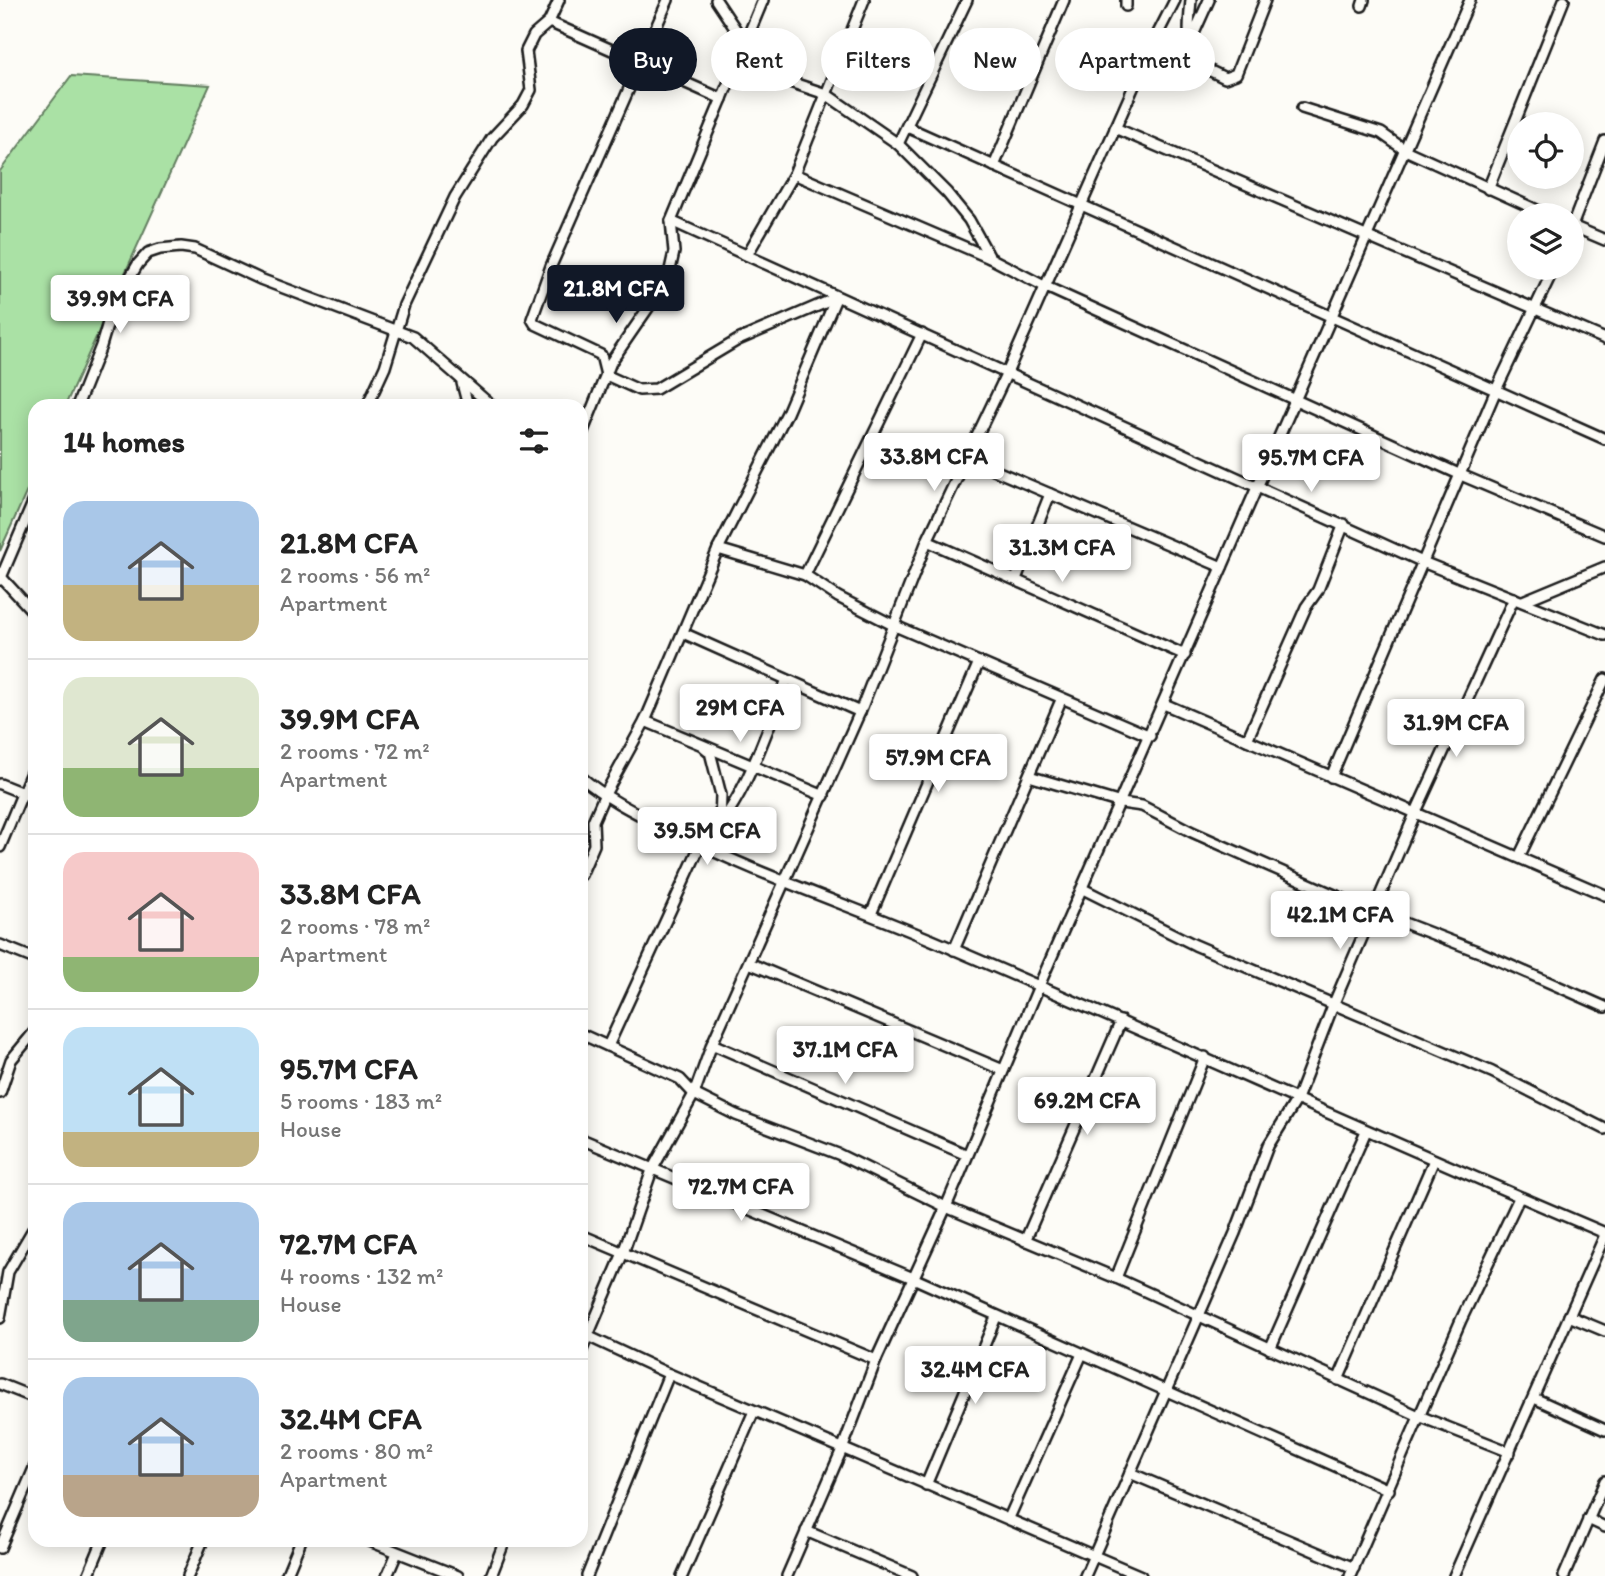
<!DOCTYPE html>
<meta charset="utf-8">
<style>
:root{--surface:#fff;--page:#f2f2f2;--text:#222;--muted:#767676;--line:#e0e0e0;--accent:#111827}
body{margin:0;font-family:Itim,sans-serif;background:var(--page);color:var(--text);height:100vh;display:flex;flex-direction:column;font-size:26px;white-space:nowrap}
*{box-sizing:border-box;margin:0}
p{font-size:23px;color:var(--muted)}
.icon{flex:none;width:38px;height:38px;fill:none;stroke:currentColor;stroke-width:2;stroke-linecap:round;stroke-linejoin:round}
.map{position:relative;flex:1;overflow:hidden}
.drawer{position:absolute;left:28px;top:399px;width:560px;height:1148px;display:flex;flex-direction:column;background:var(--surface);border-radius:21px;box-shadow:0 4px 18px #0003}
.drawer>*{flex:none}
.guide{position:absolute;left:609px;top:28px;width:665px;height:63px;display:flex;gap:14px}
.fabs{position:absolute;left:1507px;top:112px;display:grid;gap:14px}
.fabs a{display:grid;place-items:center;width:77px;height:77px;border-radius:50%;background:var(--surface);box-shadow:0 4px 18px #0003;font-size:35px}
.price{position:absolute;translate:-50% -60px;padding:0 16px;border-radius:7px;background:#fff;color:#222;font-size:23px;line-height:46px;filter:drop-shadow(0 2px 4px #0008)}
.price::after{content:'';position:absolute;left:50%;top:42px;width:21px;height:16px;margin-left:-10px;background:inherit;clip-path:polygon(0 0,100% 0,50% 100%)}
.price.selected{background:var(--accent);color:#fff}
ul{padding:0;list-style:none}
li{display:flex;align-items:center;gap:21px;height:175px;padding:0 35px}
li+li{border-top:2px solid var(--line)}
li span{display:grid;place-items:center;flex:none;width:196px;height:140px;border-radius:21px;color:#555}
li>.icon{margin-inline-start:auto}
span .icon{width:84px;height:84px;fill:#fffc;stroke-width:1}
li b{font-size:30px}
h2{display:flex;justify-content:space-between;align-items:center;height:84px;padding:0 35px;font-size:30px}
.tag{padding:0 24px;border-radius:32px;background:var(--surface);box-shadow:0 4px 18px #0003;font-size:24px;line-height:63px}
.tag.selected{background:var(--accent);color:#fff}
.map>svg:first-child{display:block}
</style>
<div class="map">
<svg width="1605" height="1576" viewBox="0 0 1605 1576">
<rect width="100%" height="100%" fill="#fdfcf7"/>
<filter id="ink" filterUnits="userSpaceOnUse"><feTurbulence type="fractalNoise" baseFrequency=".0143" numOctaves="2"/><feDisplacementMap in="SourceGraphic" scale="14" xChannelSelector="R" yChannelSelector="G"/><feConvolveMatrix kernelMatrix="1 2 1 2 8 2 1 2 1" color-interpolation-filters="sRGB"/></filter>
<g filter="url(#ink)">
<polygon fill="#aae1a5" stroke="#637e60" stroke-width="2" points="71,76 210,85 65,406 35,406 35,473 0,551 0,171"/>
<g fill="none" stroke-linecap="round" stroke-linejoin="round">
<defs>
<g id="minor">
<polyline points="668,0 551,266 532,319 535,324 601,355 606,375 639,390 656,389 738,340 836,298"/>
<polyline points="716,0 744,42"/>
<polyline points="1126,0 1126,6"/>
<path d="M 1191,0 C 1189,22 1186,43 1197,63"/>
<polyline points="1362,6 1364,0"/>
<polyline points="549,22 722,99"/>
<polyline points="1191,40 1209,0"/>
<polyline points="1153,43 1225,78 1236,74 1265,0"/>
<polyline points="736,64 826,94 898,144 947,193 969,220 990,258"/>
<polyline points="1302,108 1381,133 1405,150 1548,215"/>
<polyline points="907,127 1605,439"/>
<polyline points="1115,128 1605,339"/>
<polyline points="898,144 967,0"/>
<polyline points="994,166 1064,0"/>
<polyline points="794,174 990,258 1044,286 1461,475 1605,536"/>
<polyline points="1488,189 1564,0"/>
<polyline points="671,221 1425,563 1605,635"/>
<polyline points="1572,226 1605,141"/>
<polyline points="1572,226 1605,240"/>
<polyline points="747,255 794,174 864,0"/>
<polyline points="462,383 468,406"/>
<polyline points="77,406 101,346 113,306 138,264 148,253 160,249 181,247 195,249 260,279 413,337 492,406"/>
<polyline points="367,406 385,367 404,305 455,197 492,138 523,105 531,90 526,51 534,35 549,22 559,0"/>
<polyline points="581,436 611,362 668,279 674,252 671,221 763,0"/>
<polyline points="968,459 1222,567"/>
<polyline points="927,541 1185,655"/>
<polyline points="718,549 805,575 838,597 893,625 1150,736"/>
<polyline points="805,575 922,334"/>
<polyline points="1,577 35,614"/>
<polyline points="1016,579 1050,494"/>
<polyline points="0,580 35,498"/>
<polyline points="1523,601 1605,567"/>
<polyline points="683,633 860,712"/>
<polyline points="1164,704 1605,895"/>
<polyline points="645,721 824,796"/>
<polyline points="1247,740 1306,607 1318,590 1344,524"/>
<polyline points="704,747 710,752 721,795 720,823"/>
<polyline points="1029,776 1121,803 1142,806 1192,832 1355,904 1482,953 1605,1007"/>
<path d="M 581,777 C 607,799 636,813 667,829 C 753,873 844,903 932,940 C 1158,1036 1380,1138 1605,1233"/>
<polyline points="1331,777 1496,390 1554,268"/>
<polyline points="0,784 35,798"/>
<polyline points="0,847 35,763"/>
<polyline points="1519,857 1605,679"/>
<polyline points="581,875 594,845 593,821 604,796 645,721 718,549 787,413 836,298"/>
<polyline points="1083,889 1195,945 1492,1072 1605,1129"/>
<polyline points="871,914 979,662"/>
<polyline points="0,945 35,959"/>
<polyline points="954,950 1061,700"/>
<polyline points="749,963 1003,1070"/>
<polyline points="581,1034 680,1079 694,1094 736,1115 838,1154 946,1207 1116,1278 1419,1416 1510,1452"/>
<polyline points="712,1044 967,1155"/>
<path d="M 608,1046 L 700,846 C 743,808 765,735 786,682"/>
<polyline points="0,1093 11,1060 35,1031"/>
<polyline points="581,1139 913,1278 1389,1490"/>
<polyline points="581,1235 876,1360"/>
<polyline points="1025,1241 1121,1021"/>
<polyline points="1116,1278 1205,1057"/>
<polyline points="1569,1316 1605,1331"/>
<polyline points="0,1318 8,1272 35,1226"/>
<polyline points="581,1333 669,1374 1141,1576"/>
<polyline points="1270,1349 1366,1131"/>
<polyline points="581,1352 623,1253 652,1170 694,1094 712,1044 860,712 927,541 1007,373 1153,43 1175,0"/>
<polyline points="1338,1380 1434,1160"/>
<polyline points="0,1384 35,1398"/>
<polyline points="1534,1398 1605,1430"/>
<polyline points="1130,1473 1354,1568"/>
<polyline points="926,1485 996,1317"/>
<polyline points="1009,1518 1082,1354"/>
<polyline points="1588,1519 1605,1527"/>
<polyline points="806,1531 912,1576"/>
<polyline points="367,1540 458,1576"/>
<polyline points="0,1548 35,1466"/>
<polyline points="88,1576 103,1540"/>
<polyline points="188,1576 203,1540"/>
<polyline points="286,1576 301,1540"/>
<polyline points="387,1576 397,1553"/>
<polyline points="491,1576 505,1540"/>
<polyline points="587,1576 669,1374"/>
<polyline points="682,1576 754,1411"/>
<polyline points="787,1576 843,1447 876,1360 946,1207 1039,986 1470,0"/>
<polyline points="1085,1576 1235,1233 1268,1146 1297,1099 1334,1003 1415,814 1514,598"/>
<polyline points="1350,1576 1461,1320 1519,1198"/>
<polyline points="1454,1576 1605,1235"/>
<polyline points="1564,1576 1605,1481"/>
</g>
</defs>
<use href="#minor" stroke="#1c1c1c" stroke-width="14"/>
<use href="#minor" stroke="#fdfcf7" stroke-width="9"/>
</g>
</g>
</svg>
<div class="fabs">
<a><svg class="icon" aria-label="locate" viewBox="0 0 24 24"><circle cx="12" cy="12" r="6"/><path d="M12 2v4M12 18v4M2 12h4M18 12h4"/></svg></a>
<a><svg class="icon" aria-label="layers" viewBox="0 0 24 24"><path d="M12 4l9 5-9 5-9-5zM3 14l9 5 9-5"/></svg></a>
</div>
<b class="price selected" style="left:616px;top:325px">21.8M CFA</b>
<b class="price" style="left:120px;top:335px">39.9M CFA</b>
<b class="price" style="left:934px;top:493px">33.8M CFA</b>
<b class="price" style="left:1311px;top:494px">95.7M CFA</b>
<b class="price" style="left:1062px;top:584px">31.3M CFA</b>
<b class="price" style="left:740px;top:744px">29M CFA</b>
<b class="price" style="left:1456px;top:759px">31.9M CFA</b>
<b class="price" style="left:938px;top:794px">57.9M CFA</b>
<b class="price" style="left:707px;top:867px">39.5M CFA</b>
<b class="price" style="left:1340px;top:951px">42.1M CFA</b>
<b class="price" style="left:845px;top:1086px">37.1M CFA</b>
<b class="price" style="left:1087px;top:1137px">69.2M CFA</b>
<b class="price" style="left:741px;top:1223px">72.7M CFA</b>
<b class="price" style="left:975px;top:1406px">32.4M CFA</b>
<div class="guide">
<a class="tag selected">Buy</a>
<a class="tag">Rent</a>
<a class="tag">Filters</a>
<a class="tag">New</a>
<a class="tag">Apartment</a>
</div>
<section class="drawer">
<h2>14 homes<svg class="icon" aria-label="filters" viewBox="0 0 24 24"><path d="M4 7h16M4 17h16"/><circle cx="9" cy="7" r="2"/><circle cx="15" cy="17" r="2"/></svg></h2>
<ul>
<li><span style="background:linear-gradient(#a9c7e8 60%,#c2b280 0)"><svg class="icon" aria-label="home" viewBox="0 0 24 24"><path d="M3 11l9-7 9 7M6 9v11h12V9"/></svg></span><div><b>21.8M CFA</b><p>2 rooms · 56 m²</p><p>Apartment</p></div></li>
<li><span style="background:linear-gradient(#dfe7d0 65%,#8fb573 0)"><svg class="icon" aria-label="home" viewBox="0 0 24 24"><path d="M3 11l9-7 9 7M6 9v11h12V9"/></svg></span><div><b>39.9M CFA</b><p>2 rooms · 72 m²</p><p>Apartment</p></div></li>
<li><span style="background:linear-gradient(#f6c9c9 75%,#8fb573 0)"><svg class="icon" aria-label="home" viewBox="0 0 24 24"><path d="M3 11l9-7 9 7M6 9v11h12V9"/></svg></span><div><b>33.8M CFA</b><p>2 rooms · 78 m²</p><p>Apartment</p></div></li>
<li><span style="background:linear-gradient(#bfe0f5 75%,#c2b280 0)"><svg class="icon" aria-label="home" viewBox="0 0 24 24"><path d="M3 11l9-7 9 7M6 9v11h12V9"/></svg></span><div><b>95.7M CFA</b><p>5 rooms · 183 m²</p><p>House</p></div></li>
<li><span style="background:linear-gradient(#a9c7e8 70%,#7fa58c 0)"><svg class="icon" aria-label="home" viewBox="0 0 24 24"><path d="M3 11l9-7 9 7M6 9v11h12V9"/></svg></span><div><b>72.7M CFA</b><p>4 rooms · 132 m²</p><p>House</p></div></li>
<li><span style="background:linear-gradient(#a9c7e8 70%,#b9a48a 0)"><svg class="icon" aria-label="home" viewBox="0 0 24 24"><path d="M3 11l9-7 9 7M6 9v11h12V9"/></svg></span><div><b>32.4M CFA</b><p>2 rooms · 80 m²</p><p>Apartment</p></div></li>
</ul>
</section>
</div>
